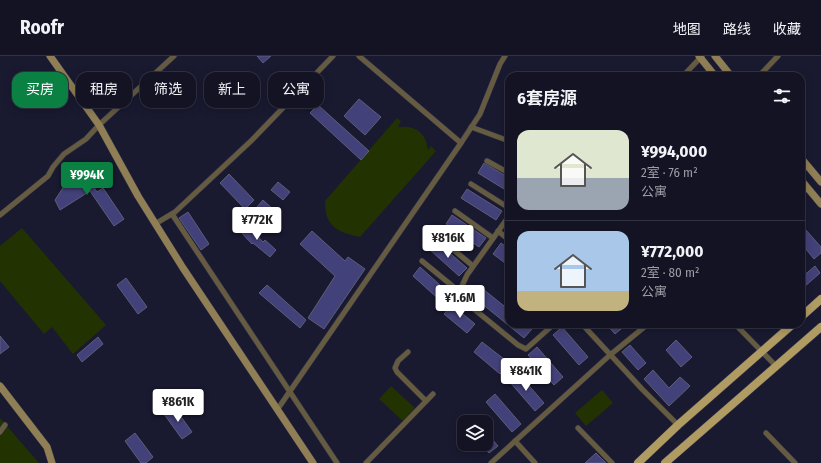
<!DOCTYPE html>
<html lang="zh">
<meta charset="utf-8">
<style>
:root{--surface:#131324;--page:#202031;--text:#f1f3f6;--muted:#9d9ea6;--line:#323241;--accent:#0b8043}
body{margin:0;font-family:"Fira Sans Condensed","Noto Sans SC",sans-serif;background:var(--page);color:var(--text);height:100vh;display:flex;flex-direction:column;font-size:15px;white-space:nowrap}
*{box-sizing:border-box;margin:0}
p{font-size:13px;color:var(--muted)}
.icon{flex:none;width:22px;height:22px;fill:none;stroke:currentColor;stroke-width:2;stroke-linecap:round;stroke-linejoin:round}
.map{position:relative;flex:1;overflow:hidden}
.details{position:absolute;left:505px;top:16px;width:300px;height:256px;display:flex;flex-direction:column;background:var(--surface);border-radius:12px;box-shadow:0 2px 10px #0003,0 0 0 1px var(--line)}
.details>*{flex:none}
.top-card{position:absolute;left:12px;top:16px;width:380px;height:36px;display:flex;gap:8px}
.tools{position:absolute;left:457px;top:359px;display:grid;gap:8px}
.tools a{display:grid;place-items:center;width:36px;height:36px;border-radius:8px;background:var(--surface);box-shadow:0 2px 10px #0003,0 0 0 1px var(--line);font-size:20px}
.price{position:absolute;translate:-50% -34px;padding:0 9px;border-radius:4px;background:#fff;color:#222;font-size:13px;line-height:26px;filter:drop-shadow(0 1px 2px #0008)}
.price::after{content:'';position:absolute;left:50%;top:24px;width:12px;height:9px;margin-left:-6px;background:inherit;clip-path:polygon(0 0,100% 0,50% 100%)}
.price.on{background:var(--accent);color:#fff}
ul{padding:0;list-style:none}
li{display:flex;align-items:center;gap:12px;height:100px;padding:0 12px}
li+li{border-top:1px solid var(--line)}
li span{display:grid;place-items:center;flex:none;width:112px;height:80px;border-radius:12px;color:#555}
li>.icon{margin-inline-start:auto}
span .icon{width:48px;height:48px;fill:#fffc;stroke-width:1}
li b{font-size:17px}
h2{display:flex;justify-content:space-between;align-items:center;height:48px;padding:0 12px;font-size:17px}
.pill{padding:0 14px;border-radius:12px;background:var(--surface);box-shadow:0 2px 10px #0003,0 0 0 1px var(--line);font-size:14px;line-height:36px}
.pill.on{background:var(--accent);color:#fff}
header{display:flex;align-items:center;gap:24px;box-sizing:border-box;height:56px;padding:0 20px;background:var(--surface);border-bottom:1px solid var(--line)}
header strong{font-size:19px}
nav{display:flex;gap:22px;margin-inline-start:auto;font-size:14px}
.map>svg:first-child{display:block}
</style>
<header>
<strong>Roofr</strong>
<nav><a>地图</a><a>路线</a><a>收藏</a></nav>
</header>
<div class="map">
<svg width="821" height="407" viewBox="0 0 821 407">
<rect width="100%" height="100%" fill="#191930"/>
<g fill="#233201">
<path d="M 397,62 L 401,65 L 398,71 C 415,69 426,76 428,94 L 431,90 L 436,95 L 360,181 C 336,176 325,170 325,145 Z"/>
<polygon points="22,172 106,269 73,298 52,271 44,278 0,225 0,190"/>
<polygon points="391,330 415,352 403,365 379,343"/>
<polygon points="602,334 613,347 586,370 575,357"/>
<polygon points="0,362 39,407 0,407"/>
</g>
<g fill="#434179" stroke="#5c5d79">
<polygon points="257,0 271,0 263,7"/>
<polygon points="359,43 381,61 365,79 344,60"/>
<polygon points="318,49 369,95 361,104 310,57"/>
<polygon points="484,107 509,122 509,136 478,117"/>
<polygon points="81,112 97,136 103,132 124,163 114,170 90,135 60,154 55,144 72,118"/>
<polygon points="229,118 254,144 245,153 220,127"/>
<polygon points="278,126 290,136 283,144 271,134"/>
<polygon points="467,133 502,155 496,164 461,142"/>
<polygon points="263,144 275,155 268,162 256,152"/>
<polygon points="188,156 209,188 201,194 179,162"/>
<polygon points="452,159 486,182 479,191 446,168"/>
<polygon points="246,168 263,186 265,184 276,194 270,201 253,187 252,188 239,174"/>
<polygon points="805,173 821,191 821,197 814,203 801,187 801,176"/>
<polygon points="312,175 345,205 348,201 365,213 324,273 308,262 335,220 300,188"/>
<polygon points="436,185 467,212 459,220 429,193"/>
<polygon points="501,187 509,193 509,210 493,198"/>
<polygon points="815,210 820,217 804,231 801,228 801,222"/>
<polygon points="420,211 450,238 443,247 413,220"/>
<polygon points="126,222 147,251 138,258 117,229"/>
<polygon points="267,229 306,264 300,272 259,237"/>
<polygon points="478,229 509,254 509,268 526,268 532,273 524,282 470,238"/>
<polygon points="452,249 475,268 467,277 444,258"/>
<polygon points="606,268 627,268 615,278"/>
<polygon points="562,271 588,301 579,309 553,279"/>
<polygon points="0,280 9,291 0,298"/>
<polygon points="98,281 103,288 82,306 77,299"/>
<polygon points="676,284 692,301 681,311 666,294"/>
<polygon points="482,286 509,307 500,318 474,296"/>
<polygon points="630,289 646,307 638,314 622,296"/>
<polygon points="537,291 563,321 554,329 528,299"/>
<polygon points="653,314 669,332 680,321 690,330 669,350 644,323"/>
<polygon points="518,317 544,347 535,355 509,325"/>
<polygon points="495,338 521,368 512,376 486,346"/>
<polygon points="174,351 192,376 182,383 164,358"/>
<polygon points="472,360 477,366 465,366"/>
<polygon points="486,376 498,390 489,397 481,388 486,388"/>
<polygon points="135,377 153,401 146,407 141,407 125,385"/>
<polygon points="596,397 606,407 585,407"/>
</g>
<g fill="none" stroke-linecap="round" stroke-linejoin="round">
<defs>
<g id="street">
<polyline points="359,0 461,87"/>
<polyline points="683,20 702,0"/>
<polyline points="759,20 778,0"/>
<polyline points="471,71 509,85"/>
<polyline points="487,105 509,117"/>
<polyline points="471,128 509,152"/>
<polyline points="455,155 493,182"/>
<polyline points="172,158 337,407"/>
<polyline points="0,159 48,120 53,111 64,98 86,83 99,69 174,0"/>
<polyline points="509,160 467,219 461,232 462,239 469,249 518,289 526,293 554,268"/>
<polyline points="155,168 175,156 252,84 333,0"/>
<polyline points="498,175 509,184"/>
<polyline points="437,180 473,210"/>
<polyline points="422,205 461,237"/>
<polyline points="582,268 642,333 678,369"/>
<polyline points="735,268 776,310"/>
<polyline points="408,296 398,305 395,312 397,316 426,345"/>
<polyline points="277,354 461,87 480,58 500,8 505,0"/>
<polyline points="578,372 612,407"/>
<polyline points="0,376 5,369"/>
<polyline points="766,377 795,407"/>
<polyline points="515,385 535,407"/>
<polyline points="366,407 433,338"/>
<polyline points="491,407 610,299 648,268"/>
</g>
<g id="secondary">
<polyline points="50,0 99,69 138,140 183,212 313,407"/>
<polyline points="699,0 715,20"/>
<polyline points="715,0 731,20"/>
<polyline points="801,102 821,126"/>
<polyline points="801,124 821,148"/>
<polyline points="0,330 47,391 52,407"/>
</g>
<g id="primary">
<polyline points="801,261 821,243"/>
<polyline points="638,407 678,369 793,268"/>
<polyline points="665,407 821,271"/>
</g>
</defs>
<use href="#street" stroke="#333349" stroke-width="6"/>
<use href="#secondary" stroke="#333349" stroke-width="8"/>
<use href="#primary" stroke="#333349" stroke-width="9"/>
<use href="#street" stroke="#655b41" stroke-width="5"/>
<use href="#secondary" stroke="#907f54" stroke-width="7"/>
<use href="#primary" stroke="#b09b63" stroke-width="8"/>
</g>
</svg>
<div class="tools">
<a><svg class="icon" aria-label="layers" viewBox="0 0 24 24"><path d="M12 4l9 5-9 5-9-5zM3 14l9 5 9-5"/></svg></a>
</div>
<b class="price on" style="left:87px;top:140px">¥994K</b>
<b class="price" style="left:257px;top:185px">¥772K</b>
<b class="price" style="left:448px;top:203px">¥816K</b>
<b class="price" style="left:460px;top:263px">¥1.6M</b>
<b class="price" style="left:526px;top:336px">¥841K</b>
<b class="price" style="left:178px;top:367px">¥861K</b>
<div class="top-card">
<a class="pill on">买房</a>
<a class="pill">租房</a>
<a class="pill">筛选</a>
<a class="pill">新上</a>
<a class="pill">公寓</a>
</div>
<section class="details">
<h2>6套房源<svg class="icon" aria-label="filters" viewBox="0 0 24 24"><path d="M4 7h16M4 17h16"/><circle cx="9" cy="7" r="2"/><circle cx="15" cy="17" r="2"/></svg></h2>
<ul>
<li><span style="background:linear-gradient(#dfe7d0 60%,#9aa5b1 0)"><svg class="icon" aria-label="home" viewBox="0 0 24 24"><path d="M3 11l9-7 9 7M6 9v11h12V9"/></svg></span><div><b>¥994,000</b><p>2室 · 76 m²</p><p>公寓</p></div></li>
<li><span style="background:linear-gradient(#a9c7e8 75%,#c2b280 0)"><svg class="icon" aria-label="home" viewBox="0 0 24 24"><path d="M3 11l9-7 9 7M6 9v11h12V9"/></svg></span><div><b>¥772,000</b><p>2室 · 80 m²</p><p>公寓</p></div></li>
</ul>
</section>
</div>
